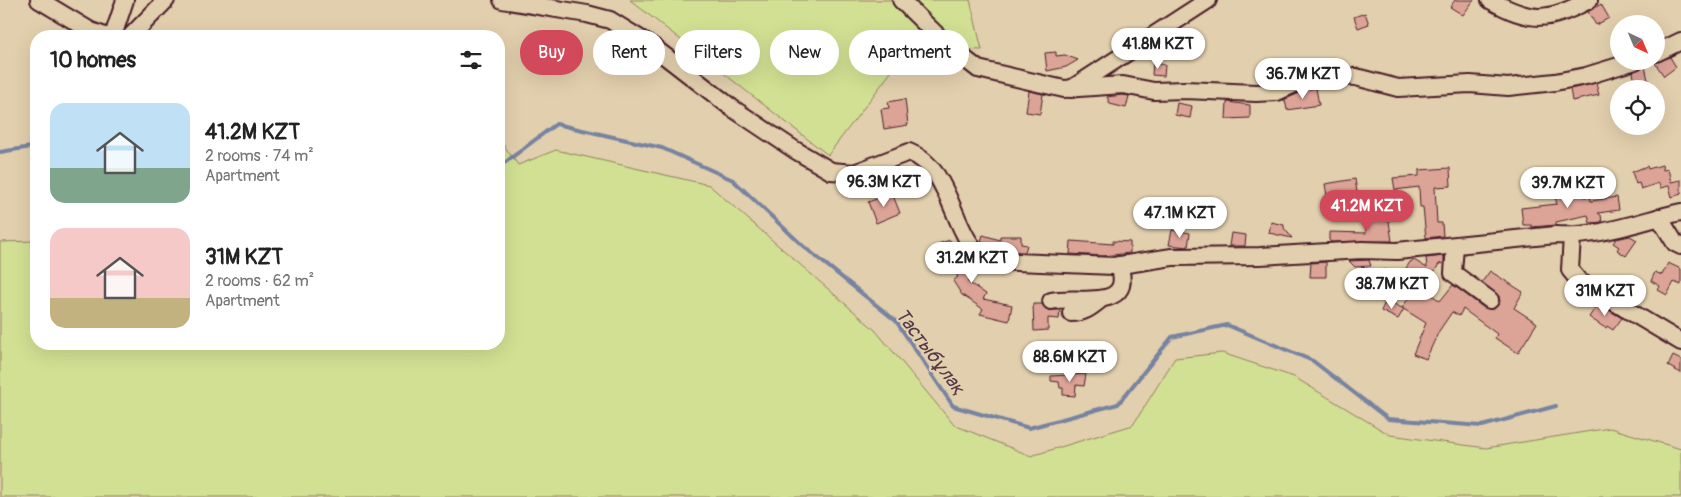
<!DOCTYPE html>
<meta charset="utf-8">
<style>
:root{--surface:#fff;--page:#f2f2f2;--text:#222;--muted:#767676;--accent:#d1495b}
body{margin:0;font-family:Pangolin,sans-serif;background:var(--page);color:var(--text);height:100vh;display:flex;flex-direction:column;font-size:19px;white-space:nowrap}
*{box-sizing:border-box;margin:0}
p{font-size:16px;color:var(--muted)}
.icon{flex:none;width:28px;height:28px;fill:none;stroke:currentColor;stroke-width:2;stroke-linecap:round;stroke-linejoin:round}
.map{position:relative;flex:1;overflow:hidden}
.panel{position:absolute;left:30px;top:30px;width:475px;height:320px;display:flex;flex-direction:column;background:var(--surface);border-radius:20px;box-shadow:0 5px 20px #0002}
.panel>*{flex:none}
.banner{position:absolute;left:520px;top:30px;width:475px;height:45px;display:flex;gap:10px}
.needle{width:32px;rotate:136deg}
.tools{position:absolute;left:1610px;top:15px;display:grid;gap:10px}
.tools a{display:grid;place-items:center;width:55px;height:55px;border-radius:50%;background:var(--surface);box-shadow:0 5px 20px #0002;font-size:25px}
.price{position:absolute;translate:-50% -42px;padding:0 11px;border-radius:18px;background:#fff;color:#222;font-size:16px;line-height:32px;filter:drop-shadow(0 1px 2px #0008)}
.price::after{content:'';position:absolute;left:50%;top:30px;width:15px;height:11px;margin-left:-8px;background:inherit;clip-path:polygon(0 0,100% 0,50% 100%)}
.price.active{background:var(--accent);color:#fff}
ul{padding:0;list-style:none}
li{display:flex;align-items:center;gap:15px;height:125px;padding:0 20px}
li span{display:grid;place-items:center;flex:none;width:140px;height:100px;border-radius:15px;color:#555}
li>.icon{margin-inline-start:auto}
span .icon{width:60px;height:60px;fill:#fffc;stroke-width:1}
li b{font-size:21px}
h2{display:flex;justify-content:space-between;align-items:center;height:60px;padding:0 20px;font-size:21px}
.tag{padding:0 18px;border-radius:22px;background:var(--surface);box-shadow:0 5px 20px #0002;font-size:18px;line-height:45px}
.tag.active{background:var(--accent);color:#fff}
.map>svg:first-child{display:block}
</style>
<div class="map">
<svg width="1681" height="497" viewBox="0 0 1681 497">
<rect width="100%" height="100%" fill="#e2cfad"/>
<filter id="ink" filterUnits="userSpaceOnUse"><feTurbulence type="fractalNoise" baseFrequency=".02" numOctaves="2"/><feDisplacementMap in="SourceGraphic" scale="10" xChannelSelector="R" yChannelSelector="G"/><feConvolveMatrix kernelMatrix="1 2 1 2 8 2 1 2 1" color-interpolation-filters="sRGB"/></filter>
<g filter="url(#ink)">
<g fill="#d2e093" stroke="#8e805f">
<polygon points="630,0 970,0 982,50 910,47 828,155"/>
<polygon points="499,139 518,165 556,150 709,185 875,330 954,425 1031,456 1133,425 1175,358 1222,353 1294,377 1390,435 1486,448 1610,428 1681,449 1681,497 0,497 0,242 36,241 36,344 499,344"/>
</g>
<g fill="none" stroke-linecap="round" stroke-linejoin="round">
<g stroke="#7683a1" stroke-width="4">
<polyline points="0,152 31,147 36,150"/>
<polyline points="499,167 556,124 662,148 733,180 803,246 896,321 953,406 1029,428 1118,404 1172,337 1227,325 1313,361 1388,419 1482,426 1556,406"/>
</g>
</g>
<g fill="#dca397" stroke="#4a1f2b">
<polygon points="1455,0 1474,0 1463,15 1450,7"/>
<polygon points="1601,4 1609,18 1596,25 1588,12"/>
<polygon points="1365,13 1369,24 1358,28 1354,17"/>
<polygon points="1056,52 1056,56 1065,55 1078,60 1066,67 1047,71 1045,53"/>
<polygon points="1670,57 1676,67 1664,76 1655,63"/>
<polygon points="1153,63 1165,65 1164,76 1152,75"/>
<polygon points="1643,66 1645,66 1649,85 1639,87 1639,84 1635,84 1633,72"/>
<polygon points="1596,83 1599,95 1572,101 1570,89"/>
<polygon points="1316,88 1319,105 1287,110 1285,100 1283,100 1309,89"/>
<polygon points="1029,91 1043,94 1040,114 1026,112"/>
<polygon points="1122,95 1129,96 1126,108 1110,104 1107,97"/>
<polygon points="905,99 908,125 884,129 881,109 889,108 888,102"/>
<polygon points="1227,102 1250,105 1250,118 1226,119"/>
<polygon points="1177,103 1192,106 1190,118 1175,115"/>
<polygon points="1662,165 1663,170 1668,169 1671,182 1681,180 1681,194 1672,197 1669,186 1660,188 1659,183 1641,189 1639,183 1636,184 1632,172 1647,166 1648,169"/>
<polygon points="1450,168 1451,186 1435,187 1437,223 1442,223 1443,236 1426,238 1423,207 1420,207 1419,187 1395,190 1393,178 1419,176 1419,170"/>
<polygon points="1355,179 1357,192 1327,196 1325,184"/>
<polygon points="1569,190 1579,190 1584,197 1590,196 1591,201 1617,197 1619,210 1598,213 1601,215 1602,222 1590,223 1588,215 1556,222 1556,225 1532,227 1531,225 1523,225 1521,208 1557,204 1554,194"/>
<polygon points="892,193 900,213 876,223 868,202"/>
<polygon points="1388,215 1392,241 1331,242 1329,240 1329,232 1366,233 1364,218"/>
<polygon points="1271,222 1284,225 1284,228 1292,238 1269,233"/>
<polygon points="1172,230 1190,233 1188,247 1169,245"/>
<polygon points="1231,233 1246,235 1245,246 1229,246"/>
<polygon points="983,235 1000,240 1000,236 1021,236 1021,244 1027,245 1025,252 994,251 981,241"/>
<polygon points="1630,236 1637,240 1626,256 1617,250 1619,247 1613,243 1616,239"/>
<polygon points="950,240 952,247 957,245 961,251 971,280 968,282 986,294 983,299 1012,305 1009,321 980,314 983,309 962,295 953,281 958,277 946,261 945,262 938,244"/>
<polygon points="1071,241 1113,244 1113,241 1130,242 1130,253 1104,256 1070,254"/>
<polygon points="1444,256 1444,263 1439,264 1424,289 1440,301 1453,285 1484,308 1494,309 1500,302 1499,296 1482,282 1490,271 1523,292 1514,308 1537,323 1518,353 1495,338 1497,334 1463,309 1459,316 1452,312 1439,331 1426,359 1413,354 1426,323 1402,308 1415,288 1399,279 1410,262 1414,260 1427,268 1426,258"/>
<polygon points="1369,260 1371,266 1355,267 1349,261"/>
<polygon points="1326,262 1326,277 1310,277 1311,263"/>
<polygon points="1668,263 1681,269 1681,285 1674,282 1667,295 1658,290 1660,286 1651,281 1655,272 1662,275"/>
<polygon points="1382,270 1386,270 1394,276 1387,286 1378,279 1378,275"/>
<polygon points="1386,300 1404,309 1398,319 1381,311"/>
<polygon points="1033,304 1042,304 1048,310 1060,310 1059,319 1048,318 1048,330 1034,331"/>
<polygon points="1598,304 1622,318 1613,330 1607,326 1606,328 1602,326 1589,317"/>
<polygon points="1673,356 1681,360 1681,373 1668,366"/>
<polygon points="1086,374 1084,386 1076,385 1075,396 1063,395 1063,388 1060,388 1059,382 1051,381 1051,376"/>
</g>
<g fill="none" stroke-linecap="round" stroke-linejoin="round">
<defs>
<g id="minor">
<polyline points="39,0 91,31 105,36"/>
<path d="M 502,0 L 587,14 L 610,20 L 652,46 L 732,108 L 795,150 L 831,171 L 854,173 L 909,152 C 956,170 951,246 991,261 L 1114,266 L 1172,257 L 1260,256 L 1362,250 L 1397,251 L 1556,235 C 1599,238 1640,221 1681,212"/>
<polyline points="901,0 947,45 978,69 1064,89 1123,85 1154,91 1185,90 1256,93 1277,92 1306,79 1334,76 1356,77 1398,88 1470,84 1508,87 1555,82 1586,76 1635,61"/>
<path d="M 1490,0 C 1531,23 1548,22 1589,0"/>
<polyline points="113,36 125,0"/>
<polyline points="131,36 166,0"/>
<polyline points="1656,53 1681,41"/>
<polyline points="1071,89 1208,0"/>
<polyline points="1659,217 1675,243 1681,246"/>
<polyline points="1572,236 1570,270 1579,281 1681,342"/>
<polyline points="1455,246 1453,273 1490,300"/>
<path d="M 1051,301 C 1077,295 1135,313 1119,265"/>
<path d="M 1071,313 C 1084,313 1090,308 1100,300"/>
</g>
</defs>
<use href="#minor" stroke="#4a1f2b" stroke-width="20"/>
<use href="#minor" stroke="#e2cfad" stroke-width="16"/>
</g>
</g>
<g text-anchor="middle" stroke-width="4.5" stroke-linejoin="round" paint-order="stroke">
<g font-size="19" font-style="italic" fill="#553849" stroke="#e2cfad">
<text transform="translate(931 351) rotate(53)" y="7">Тастыбұлақ</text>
</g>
</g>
</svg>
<div class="tools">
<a><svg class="needle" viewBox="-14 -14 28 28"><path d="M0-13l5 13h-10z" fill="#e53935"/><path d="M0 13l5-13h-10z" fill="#767676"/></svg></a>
<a><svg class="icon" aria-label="locate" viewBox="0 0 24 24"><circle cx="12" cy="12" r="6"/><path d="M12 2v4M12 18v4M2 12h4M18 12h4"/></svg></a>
</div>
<b class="price" style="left:1158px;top:70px">41.8M KZT</b>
<b class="price" style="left:1303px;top:100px">36.7M KZT</b>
<b class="price" style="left:884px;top:208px">96.3M KZT</b>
<b class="price" style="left:1568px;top:209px">39.7M KZT</b>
<b class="price active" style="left:1367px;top:232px">41.2M KZT</b>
<b class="price" style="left:1180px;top:239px">47.1M KZT</b>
<b class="price" style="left:972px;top:284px">31.2M KZT</b>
<b class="price" style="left:1392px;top:310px">38.7M KZT</b>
<b class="price" style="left:1605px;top:317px">31M KZT</b>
<b class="price" style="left:1070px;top:383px">88.6M KZT</b>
<div class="banner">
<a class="tag active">Buy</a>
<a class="tag">Rent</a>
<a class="tag">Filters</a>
<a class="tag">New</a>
<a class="tag">Apartment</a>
</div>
<section class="panel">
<h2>10 homes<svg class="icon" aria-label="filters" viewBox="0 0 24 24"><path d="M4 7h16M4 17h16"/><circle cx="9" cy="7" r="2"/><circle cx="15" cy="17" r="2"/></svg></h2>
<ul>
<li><span style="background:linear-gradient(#bfe0f5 65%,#7fa58c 0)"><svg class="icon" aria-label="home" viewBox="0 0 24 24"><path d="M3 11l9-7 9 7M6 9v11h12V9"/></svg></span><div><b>41.2M KZT</b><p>2 rooms · 74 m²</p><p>Apartment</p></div></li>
<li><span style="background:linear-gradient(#f6c9c9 70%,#c2b280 0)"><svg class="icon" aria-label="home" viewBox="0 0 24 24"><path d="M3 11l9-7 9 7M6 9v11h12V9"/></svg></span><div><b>31M KZT</b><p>2 rooms · 62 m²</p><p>Apartment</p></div></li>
</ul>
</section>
</div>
